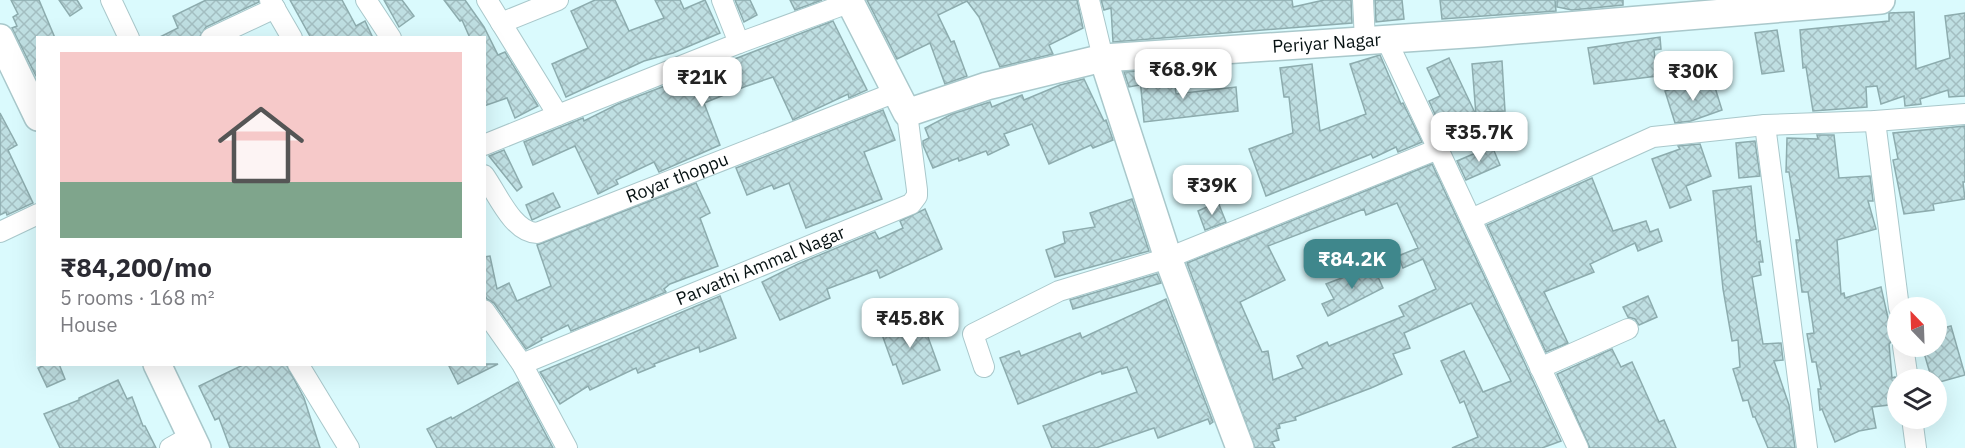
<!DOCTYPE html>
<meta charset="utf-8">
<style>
:root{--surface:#fff;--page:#f2f2f3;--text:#2b2b33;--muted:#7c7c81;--accent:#3f878c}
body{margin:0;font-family:"IBM Plex Sans",sans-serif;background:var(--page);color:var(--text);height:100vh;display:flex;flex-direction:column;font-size:22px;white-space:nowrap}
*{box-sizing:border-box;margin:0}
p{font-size:20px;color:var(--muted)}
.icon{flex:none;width:33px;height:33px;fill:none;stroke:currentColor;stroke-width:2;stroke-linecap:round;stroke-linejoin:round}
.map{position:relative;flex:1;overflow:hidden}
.panel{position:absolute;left:36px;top:36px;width:450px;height:330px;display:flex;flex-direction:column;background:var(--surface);border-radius:0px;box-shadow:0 6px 24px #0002}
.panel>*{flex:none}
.needle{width:39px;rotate:337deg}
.buttons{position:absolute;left:1887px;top:297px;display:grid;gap:12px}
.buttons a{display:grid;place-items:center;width:60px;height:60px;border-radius:50%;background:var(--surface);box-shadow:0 6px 24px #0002;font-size:30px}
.price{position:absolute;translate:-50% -51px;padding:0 14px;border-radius:12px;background:#fff;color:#222;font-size:20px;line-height:39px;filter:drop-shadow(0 2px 3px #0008)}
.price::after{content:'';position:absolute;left:50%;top:36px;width:18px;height:14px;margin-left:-9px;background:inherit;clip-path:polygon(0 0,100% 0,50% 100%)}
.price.on{background:var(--accent);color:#fff}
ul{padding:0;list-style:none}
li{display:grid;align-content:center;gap:12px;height:318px;padding:0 24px}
li span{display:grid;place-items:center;height:186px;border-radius:0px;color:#555}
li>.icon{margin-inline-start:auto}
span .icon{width:108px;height:108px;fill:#fffc;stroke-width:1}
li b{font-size:26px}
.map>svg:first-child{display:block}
</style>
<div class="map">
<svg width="1965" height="448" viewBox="0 0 1965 448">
<defs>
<pattern id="building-cross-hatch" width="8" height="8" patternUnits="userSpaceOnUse" patternTransform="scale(1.5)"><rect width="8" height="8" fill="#bfdfe2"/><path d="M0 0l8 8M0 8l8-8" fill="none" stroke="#a3bec1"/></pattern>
</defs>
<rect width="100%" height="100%" fill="#dafafd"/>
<g fill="url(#building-cross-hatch)" stroke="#8dacae" stroke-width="1.5" fill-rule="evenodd">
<polygon points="11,0 39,0 55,38 38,38 38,80 12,28 17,26 13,17 18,14"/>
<polygon points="59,0 77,0 82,8 70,16"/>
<polygon points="206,0 258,0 259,2 206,27 199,38 158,38 178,28 173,16"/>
<polygon points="290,0 342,0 356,26 365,21 373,38 311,38"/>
<polygon points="384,0 402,0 414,16 399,27"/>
<polygon points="444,0 465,0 484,27 498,55 505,52 538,106 515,118 507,98 484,106 484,38 470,38 462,20 460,21"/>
<polygon points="595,0 615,0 629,31 664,18 655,0 680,0 684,9 705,0 720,33 673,53 644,61 566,97 552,64 588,48 571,11"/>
<polygon points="735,0 750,0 757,15 744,22"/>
<polygon points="790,0 822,0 795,10"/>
<polygon points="867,0 1077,0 1083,28 1049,45 1053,54 1000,67 979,17 967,1 938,15 951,42 954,41 967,76 945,84 930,43 897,59"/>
<polygon points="1101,0 1292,0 1293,7 1324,0 1351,0 1352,23 1113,42 1111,8 1104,10"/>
<polygon points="1375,0 1402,0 1404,19 1376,22"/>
<polygon points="1440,0 1555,0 1556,11 1442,19"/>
<polygon points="1557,0 1623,0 1623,5 1572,10 1557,7"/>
<polygon points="1914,12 1916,69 1950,58 1945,16 1965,13 1965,96 1949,97 1948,90 1920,99 1921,104 1905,106 1904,96 1881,104 1877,86 1866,87 1867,107 1813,111 1806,67 1803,68 1800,30 1889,21 1889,13"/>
<polygon points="833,21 867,90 849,98 848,94 793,120 773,77 744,87 704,103 720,145 659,172 654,162 616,180 618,184 598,194 575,146 533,165 524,142 583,118 584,121 618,104"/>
<polygon points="1777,30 1784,71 1762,74 1755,33"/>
<polygon points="1660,37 1661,49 1654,50 1657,76 1594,84 1588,48"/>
<polygon points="1380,55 1401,104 1403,103 1422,142 1398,152 1396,147 1373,158 1371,154 1266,196 1249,149 1293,133 1289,97 1284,97 1280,68 1312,64 1320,131 1366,114 1350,64"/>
<polygon points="1449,58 1476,115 1472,64 1502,61 1505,111 1485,112 1443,132 1429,101 1440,96 1427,68"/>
<polygon points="1138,71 1140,85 1129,87 1124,72"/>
<polygon points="1174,75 1176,94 1236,87 1238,111 1144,122 1140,78"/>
<polygon points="1084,79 1104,121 1106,120 1113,140 1093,148 1091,145 1049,164 1032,124 1004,134 1009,145 988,155 986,151 959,161 958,158 933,168 923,145 923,141 929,138 925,128 952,114 990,102 992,107 1022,95 1024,100 1060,85"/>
<polygon points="1713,81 1722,110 1691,121 1675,123 1665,91 1689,83 1690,88"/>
<polygon points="883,110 895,140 864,152 882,199 806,228 789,183 774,189 772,185 747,195 736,168"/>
<polygon points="0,113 17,145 8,150 33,203 7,215 6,212 0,215"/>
<polygon points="1965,126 1965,182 1963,182 1965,199 1933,204 1934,210 1904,214 1893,160 1898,159 1893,133"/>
<polygon points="1817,135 1834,135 1839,178 1870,176 1873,201 1868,201 1876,229 1837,240 1841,294 1844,293 1845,298 1881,287 1893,340 1889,344 1892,378 1895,377 1898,385 1898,404 1872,407 1876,428 1859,431 1835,442 1822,409 1820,410 1818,389 1821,389 1816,362 1812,362 1807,334 1814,333 1808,292 1802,292 1796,240 1800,240 1789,172 1786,172 1787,138 1818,139"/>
<polygon points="1755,141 1760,176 1739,178 1736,143"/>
<polygon points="1700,144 1711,176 1686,186 1691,200 1670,208 1652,159 1680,149 1678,146"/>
<polygon points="1492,146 1500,165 1466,180 1457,161"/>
<polygon points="504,150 522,187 517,191 489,156"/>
<path d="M 1432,164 L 1561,441 L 1542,448 L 1452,448 L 1478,437 L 1464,401 L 1460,403 L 1441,361 L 1464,351 L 1483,392 L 1511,381 L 1471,303 L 1404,333 L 1410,348 L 1393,354 L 1402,374 L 1371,388 L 1295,417 L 1296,420 L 1279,424 L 1280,428 L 1276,429 L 1279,440 L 1272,442 L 1275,448 L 1255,448 L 1187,263 ZM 1397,203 L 1418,248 L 1398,256 L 1403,268 L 1423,259 L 1436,289 L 1399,306 L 1404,316 L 1329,346 L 1327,342 L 1297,356 L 1303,368 L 1273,380 L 1268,351 L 1262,352 L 1240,302 L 1285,280 L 1268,246 L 1364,209 L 1366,215 Z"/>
<polygon points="1592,178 1613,231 1646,221 1650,232 1658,229 1662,241 1638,251 1635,243 1590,264 1594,272 1544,292 1568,343 1546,352 1487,225"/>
<polygon points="696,183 710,213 700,218 718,266 670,284 664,289 666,292 571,331 568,325 541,338 542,340 526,349 494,303 487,299 484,293 484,257 490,256 497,289 509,283 517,301 551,286 537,245"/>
<polygon points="1751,186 1757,242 1760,241 1763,262 1759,262 1761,275 1752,277 1763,344 1781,343 1783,360 1774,361 1789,405 1795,448 1768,448 1755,417 1753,417 1748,400 1743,401 1733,369 1740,367 1738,340 1732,341 1723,289 1713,191"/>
<polygon points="553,193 560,207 532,220 526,205"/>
<polygon points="1132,199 1149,251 1055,277 1046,250 1065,243 1063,232 1095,227 1090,213"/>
<polygon points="1218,202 1226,222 1205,230 1198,211"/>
<polygon points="925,209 942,249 880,278 877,270 827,289 830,298 780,320 762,282 798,264 875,232 879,239 903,228 900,221"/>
<polygon points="1373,266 1383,288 1328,316 1322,304 1334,299 1326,284"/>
<polygon points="1157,274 1161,283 1073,309 1070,300"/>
<polygon points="720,296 736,338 700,352 699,347 654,364 655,366 638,373 636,368 590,390 588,386 560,404 540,372"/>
<polygon points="1648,296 1657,317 1639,325 1635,319 1628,317 1623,307"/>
<polygon points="1166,299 1213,422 1210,424 1208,419 1158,438 1154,428 1096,448 1052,448 1043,426 1137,392 1127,367 1102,374 1101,371 1018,404 1000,358 1019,351 1021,356 1080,333 1082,338"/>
<polygon points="920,315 940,370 903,384 896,364 893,365 880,329"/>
<polygon points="1951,326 1965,375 1936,383 1936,380 1932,380 1922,346 1936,346 1936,330"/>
<polygon points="1612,349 1621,367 1632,362 1659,422 1664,420 1676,448 1590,448 1557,374"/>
<polygon points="46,364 59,364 65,379 47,387 38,368"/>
<polygon points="245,364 286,364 304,398 320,448 230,448 219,418 215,420 199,386"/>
<polygon points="448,364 498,364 458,384"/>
<polygon points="118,380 127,399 132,397 143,426 145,426 156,448 60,448 44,414 79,400 79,398"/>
<polygon points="518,382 553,448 437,448 427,429 451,417 452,419"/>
</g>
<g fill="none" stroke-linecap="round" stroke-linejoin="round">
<defs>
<g id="street">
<polyline points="111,0 129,38"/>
<polyline points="270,0 292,38"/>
<polyline points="366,0 391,38"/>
<polyline points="487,0 558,115 739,43 851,2"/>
<polyline points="722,0 739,43"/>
<polyline points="1089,0 1103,58"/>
<polyline points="1363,0 1365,41"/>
<polyline points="501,23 558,0"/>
<polyline points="211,38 275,8"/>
<polyline points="1875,121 1899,308"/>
<polyline points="1765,125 1807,448"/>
<polyline points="484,145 558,115"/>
<polyline points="1438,149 1578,448"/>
<path id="s1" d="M 484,175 C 497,193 513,233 537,233 L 896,92"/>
<polyline points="1471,219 1653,137 1765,125 1875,121 1965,114"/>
<polyline points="0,232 38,214"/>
<polyline points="484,310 522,364 567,448"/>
<polyline points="1903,346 1908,380"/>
<polyline points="298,364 349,448"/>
<path id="s2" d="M 522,364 L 911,204 L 917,196 L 917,190 L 907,113"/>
<polyline points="984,367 973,334 1059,291 1168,258 1438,149 1386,39"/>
<polyline points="1540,368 1628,329"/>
<polyline points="1912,418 1916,448"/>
<polyline points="170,448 191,436"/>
</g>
<g id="secondary">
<path id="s3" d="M 849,0 L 907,113 L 987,86 L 1103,58 L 1481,33 L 1881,0"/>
<polyline points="0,38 38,117"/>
<polyline points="1103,58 1168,258 1240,448"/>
<polyline points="157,364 197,448"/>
</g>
</defs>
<use href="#street" stroke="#a9c8cb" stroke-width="22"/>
<use href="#secondary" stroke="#a9c8cb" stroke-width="30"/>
<use href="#street" stroke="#fff" stroke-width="20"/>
<use href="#secondary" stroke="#fff" stroke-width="27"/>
</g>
<g text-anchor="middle" stroke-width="4.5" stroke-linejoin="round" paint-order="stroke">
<g font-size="18" fill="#061112" stroke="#dafafd">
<text dy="6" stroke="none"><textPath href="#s3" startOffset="555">Periyar Nagar</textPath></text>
<text dy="6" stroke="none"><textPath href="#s1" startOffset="232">Royar thoppu</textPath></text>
<text dy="6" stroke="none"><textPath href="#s2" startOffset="258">Parvathi Ammal Nagar</textPath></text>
</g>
</g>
</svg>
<div class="buttons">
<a><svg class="needle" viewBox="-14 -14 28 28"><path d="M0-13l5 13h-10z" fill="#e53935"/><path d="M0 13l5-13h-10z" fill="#7c7c81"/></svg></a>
<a><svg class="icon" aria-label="layers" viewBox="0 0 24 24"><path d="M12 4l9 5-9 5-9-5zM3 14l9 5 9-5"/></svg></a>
</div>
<b class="price" style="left:1183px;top:100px">₹68.9K</b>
<b class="price" style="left:1693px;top:102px">₹30K</b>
<b class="price" style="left:702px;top:108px">₹21K</b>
<b class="price" style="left:1479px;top:163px">₹35.7K</b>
<b class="price" style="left:1212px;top:216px">₹39K</b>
<b class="price on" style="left:1352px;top:290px">₹84.2K</b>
<b class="price" style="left:910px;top:349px">₹45.8K</b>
<section class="panel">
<ul>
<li><span style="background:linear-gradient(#f6c9c9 70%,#7fa58c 0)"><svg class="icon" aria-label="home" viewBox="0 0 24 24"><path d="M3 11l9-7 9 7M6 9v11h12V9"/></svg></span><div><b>₹84,200/mo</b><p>5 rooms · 168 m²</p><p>House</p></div></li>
</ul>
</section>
</div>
